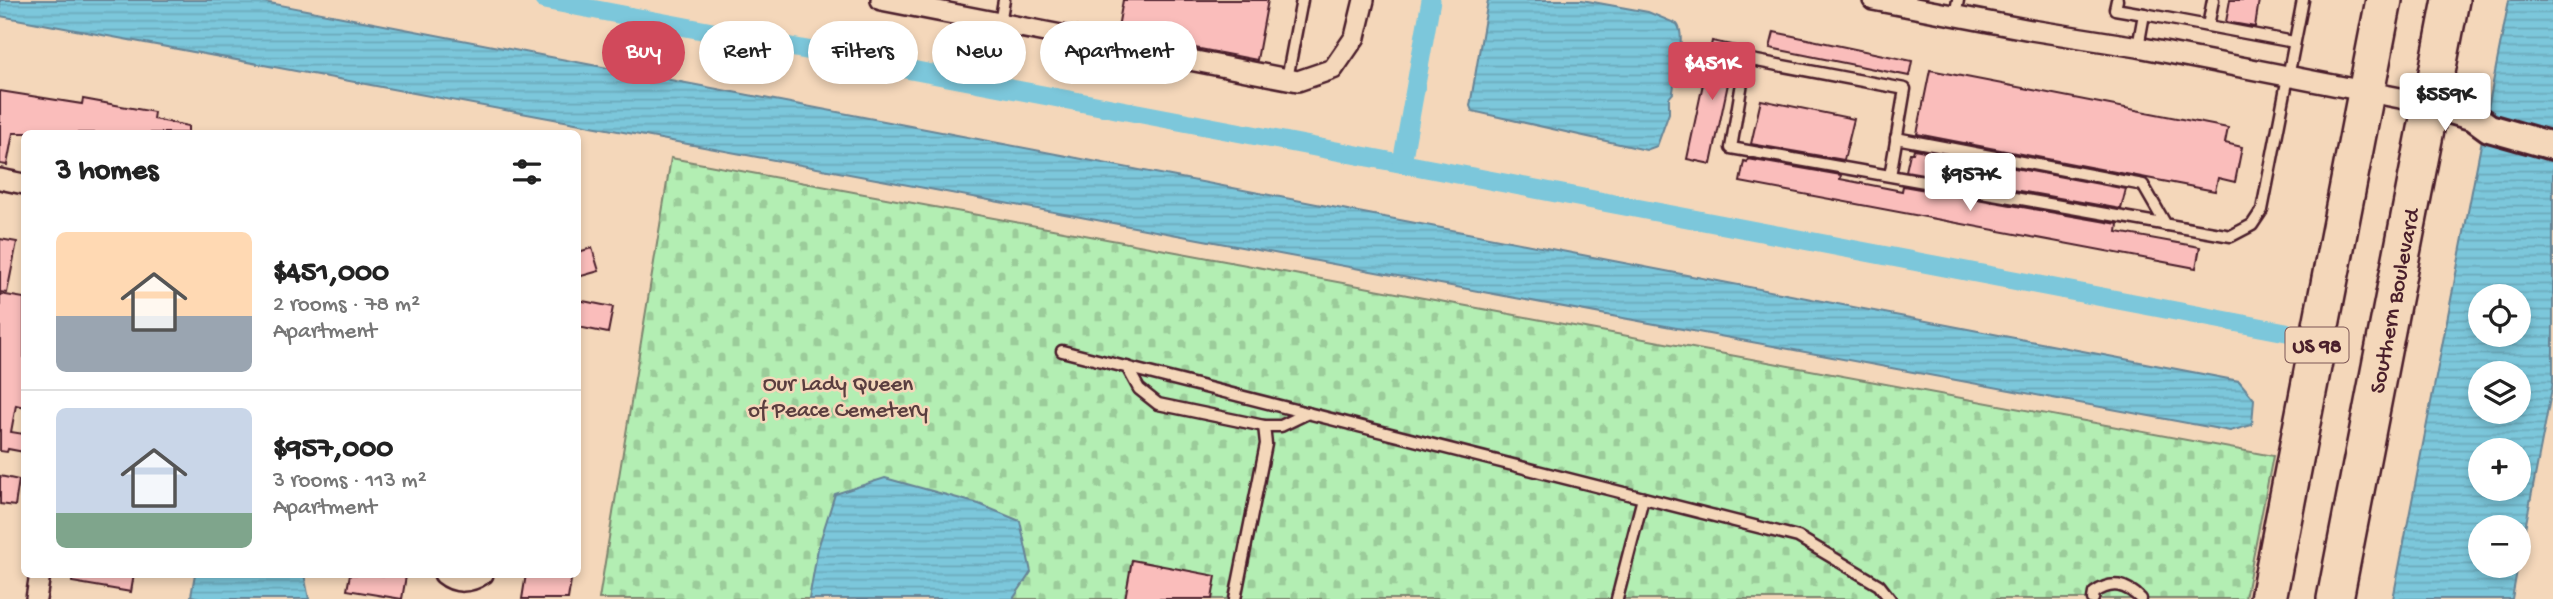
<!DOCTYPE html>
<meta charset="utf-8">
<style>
:root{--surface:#fff;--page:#f6f6f6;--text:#222;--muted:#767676;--line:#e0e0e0;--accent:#d1495b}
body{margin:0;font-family:"Gochi Hand",sans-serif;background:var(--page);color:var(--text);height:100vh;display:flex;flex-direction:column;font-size:26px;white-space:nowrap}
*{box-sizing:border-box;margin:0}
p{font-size:23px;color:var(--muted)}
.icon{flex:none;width:38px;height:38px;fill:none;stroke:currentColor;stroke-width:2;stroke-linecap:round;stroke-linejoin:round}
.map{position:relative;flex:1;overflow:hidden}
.sheet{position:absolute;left:21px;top:130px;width:560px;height:448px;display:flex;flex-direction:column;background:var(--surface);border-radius:10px;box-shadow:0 4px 10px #0003}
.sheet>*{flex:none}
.banner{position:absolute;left:602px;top:21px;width:665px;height:63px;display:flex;gap:14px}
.buttons{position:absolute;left:2468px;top:284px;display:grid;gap:14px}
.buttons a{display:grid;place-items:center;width:63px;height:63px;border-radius:50%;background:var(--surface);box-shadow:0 4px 10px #0003;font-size:35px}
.price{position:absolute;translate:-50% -60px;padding:0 16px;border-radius:7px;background:#fff;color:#222;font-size:23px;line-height:46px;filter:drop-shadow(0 2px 4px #0008)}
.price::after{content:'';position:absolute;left:50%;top:42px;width:21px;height:16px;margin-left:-10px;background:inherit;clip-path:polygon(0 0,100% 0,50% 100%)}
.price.active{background:var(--accent);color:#fff}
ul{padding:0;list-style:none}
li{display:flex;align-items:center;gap:21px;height:175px;padding:0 35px}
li+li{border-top:2px solid var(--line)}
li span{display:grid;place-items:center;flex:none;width:196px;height:140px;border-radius:10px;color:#555}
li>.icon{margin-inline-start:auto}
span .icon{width:84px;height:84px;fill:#fffc;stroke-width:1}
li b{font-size:30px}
h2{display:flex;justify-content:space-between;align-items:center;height:84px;padding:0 35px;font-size:30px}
.tag{padding:0 24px;border-radius:32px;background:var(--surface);box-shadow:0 4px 10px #0003;font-size:24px;line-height:63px}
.tag.active{background:var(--accent);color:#fff}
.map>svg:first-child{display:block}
</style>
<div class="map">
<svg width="2553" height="599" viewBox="0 0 2553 599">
<defs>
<pattern id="cemetery-stones" width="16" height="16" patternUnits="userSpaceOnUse" patternTransform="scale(1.75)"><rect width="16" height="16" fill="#b3eeb3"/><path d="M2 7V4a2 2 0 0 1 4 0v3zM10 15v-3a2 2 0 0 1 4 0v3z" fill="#9bcc9a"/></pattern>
<pattern id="water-rules" width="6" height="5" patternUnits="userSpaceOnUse" patternTransform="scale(1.75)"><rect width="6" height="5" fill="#7bc7db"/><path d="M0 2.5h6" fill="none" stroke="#6caabc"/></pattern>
</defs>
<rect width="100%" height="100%" fill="#f4d7ba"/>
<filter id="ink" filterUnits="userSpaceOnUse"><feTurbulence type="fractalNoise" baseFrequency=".0143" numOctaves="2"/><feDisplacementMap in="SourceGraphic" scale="14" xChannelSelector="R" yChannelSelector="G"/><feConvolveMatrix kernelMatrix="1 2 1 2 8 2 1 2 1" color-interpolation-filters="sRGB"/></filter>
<g filter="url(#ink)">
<polygon fill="url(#cemetery-stones)" stroke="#7e866f" stroke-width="2" points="671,158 2273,456 2245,599 599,599"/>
<g fill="url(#water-rules)" stroke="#678495" stroke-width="2" fill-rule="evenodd">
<polygon points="0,0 254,0 2239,381 2254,399 2252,425 2230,431 0,16"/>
<path d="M 1488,0 L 1582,0 L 1648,12 L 1677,24 C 1687,36 1674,76 1673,93 L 1669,98 L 1669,113 L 1657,146 L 1646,150 L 1472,111 L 1470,106 Z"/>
<path d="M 2509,0 L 2553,0 L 2553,383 L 2518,565 L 2518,527 L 2480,527 L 2480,565 L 2518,565 L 2512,599 L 2393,599 ZM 2480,296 L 2518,296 L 2518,334 L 2480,334 ZM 2480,373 L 2518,373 L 2518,411 L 2480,411 ZM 2480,450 L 2518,450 L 2518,488 L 2480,488 Z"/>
<polygon points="885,478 979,504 1020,521 1031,572 1013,599 809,599 818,548 835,494"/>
<polygon points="195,574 304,574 309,599 205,599 191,596"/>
</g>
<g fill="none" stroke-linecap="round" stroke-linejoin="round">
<g stroke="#7bc7db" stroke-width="19">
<polyline points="544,0 2286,332"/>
<polyline points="1402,163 1431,0"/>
</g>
</g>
<g fill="#fabdbb" stroke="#4a1f2b" stroke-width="2">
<polygon points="1123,0 1268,0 1257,60 1117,33"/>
<polygon points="2230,0 2259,0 2255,27 2226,22"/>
<polygon points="1774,32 1912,61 1909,76 1770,48"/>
<polygon points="1712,41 1736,46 1711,164 1687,159"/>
<polygon points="1930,70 2228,128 2225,143 2242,147 2235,182 2218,178 2215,191 1917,134"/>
<polygon points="0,91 82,104 83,99 154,112 153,119 188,126 188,133 13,133 7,165 0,164"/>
<polygon points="1761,100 1854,119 1844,160 1751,144"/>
<polygon points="1914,149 2126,189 2121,209 1906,171 1910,153 1913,153"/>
<polygon points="1748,159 1841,175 1840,179 1902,191 1903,186 2118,224 2117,232 2200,247 2196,268 1740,182 1744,161 1747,162"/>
<polygon points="0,239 17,242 7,293 0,292"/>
<polygon points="592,248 599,271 578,277 578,252"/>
<polygon points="0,294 24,298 24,407 16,405 11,432 24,434 24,452 8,449 7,452 0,451"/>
<polygon points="578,300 613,307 608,333 578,327"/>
<polygon points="0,476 19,480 15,506 0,504"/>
<polygon points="1132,560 1216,576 1212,599 1125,599"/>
<polygon points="72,574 134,574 131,592 72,582"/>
<polygon points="350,574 406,576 402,599 347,590"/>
<polygon points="526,574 572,574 568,599 522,599"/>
</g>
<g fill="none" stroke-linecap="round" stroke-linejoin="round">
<defs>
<g id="lane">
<polyline points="2117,0 2115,9 2144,14 2138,47"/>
<polyline points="2144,14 2294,42"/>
<polyline points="1955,16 1958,0"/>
<polyline points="1000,23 1004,0"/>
<polyline points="2208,26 2213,0"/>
<polyline points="1287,79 1302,0"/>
<polyline points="1896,138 2143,185 2166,225"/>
<polyline points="1890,176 1905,89 1746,59 1731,148 2231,236 2252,225 2262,210 2303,0"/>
<polyline points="1062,351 1798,537 1879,585 1890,599"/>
<polyline points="1127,367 1139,389 1158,404 1264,426 1281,426 1308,413"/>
<polyline points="1235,599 1266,444 1264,426"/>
<polyline points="1617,599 1643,498"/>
<path d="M 2093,599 L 2094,593 C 2112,580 2126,584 2141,599"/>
</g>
<g id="street">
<polyline points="881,0 1298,81 1333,69 1355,37 1364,0"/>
<polyline points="1873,0 2031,30 2138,47 2431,104"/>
<polyline points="0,179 24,184"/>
<path d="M 444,574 C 456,584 470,583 483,574"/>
<polyline points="36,599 40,574"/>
</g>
<polyline id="secondary" points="2431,104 2474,117 2489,128 2553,146"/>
<g id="highway">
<polyline points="2268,599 2384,0"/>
<path id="s1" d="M 2335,599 L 2451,0"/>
</g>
</defs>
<use href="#lane" stroke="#4a1f2b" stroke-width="15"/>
<use href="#street" stroke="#4a1f2b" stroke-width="24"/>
<use href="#secondary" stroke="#4a1f2b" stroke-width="32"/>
<use href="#highway" stroke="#4a1f2b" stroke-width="40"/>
<use href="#lane" stroke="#f4d7ba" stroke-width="10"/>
<use href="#street" stroke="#f4d7ba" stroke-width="19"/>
<use href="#secondary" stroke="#f4d7ba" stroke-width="26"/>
<use href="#highway" stroke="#f4d7ba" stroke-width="35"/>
</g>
</g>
<g text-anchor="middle" stroke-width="5" stroke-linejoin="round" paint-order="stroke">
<rect fill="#f4d7ba" stroke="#7d5656" stroke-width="2" x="2285.5" y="327.5" width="63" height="35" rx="5"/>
<g font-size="21" font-weight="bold" fill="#4a1f2b">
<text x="2317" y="352">US 98</text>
</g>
<g font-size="23" fill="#4a1f2b" stroke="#f4d7ba">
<text dy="8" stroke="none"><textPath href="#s1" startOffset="304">Southern Boulevard</textPath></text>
</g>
<g font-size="23" fill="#5a3e3f" stroke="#f4d7ba">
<text x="838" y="390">Our Lady Queen<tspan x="838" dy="26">of Peace Cemetery</tspan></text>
</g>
</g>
</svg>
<div class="buttons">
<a><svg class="icon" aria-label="locate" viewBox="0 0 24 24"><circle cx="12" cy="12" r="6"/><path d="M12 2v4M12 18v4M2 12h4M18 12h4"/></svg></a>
<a><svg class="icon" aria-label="layers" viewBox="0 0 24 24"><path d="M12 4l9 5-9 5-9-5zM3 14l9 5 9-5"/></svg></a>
<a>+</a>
<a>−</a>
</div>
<b class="price active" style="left:1712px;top:102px">$451K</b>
<b class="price" style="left:2445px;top:133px">$559K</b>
<b class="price" style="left:1970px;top:213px">$957K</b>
<div class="banner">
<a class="tag active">Buy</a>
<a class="tag">Rent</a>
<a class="tag">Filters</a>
<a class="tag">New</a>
<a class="tag">Apartment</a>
</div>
<section class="sheet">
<h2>3 homes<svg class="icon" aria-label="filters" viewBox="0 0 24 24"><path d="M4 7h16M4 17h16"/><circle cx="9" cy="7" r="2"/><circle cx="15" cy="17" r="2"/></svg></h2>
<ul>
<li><span style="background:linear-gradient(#ffd9b3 60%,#9aa5b1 0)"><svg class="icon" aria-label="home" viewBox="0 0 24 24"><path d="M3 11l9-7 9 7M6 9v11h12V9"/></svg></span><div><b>$451,000</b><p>2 rooms · 78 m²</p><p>Apartment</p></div></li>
<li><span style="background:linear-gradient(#c9d6e8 75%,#7fa58c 0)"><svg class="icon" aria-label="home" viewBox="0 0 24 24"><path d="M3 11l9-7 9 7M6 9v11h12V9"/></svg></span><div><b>$957,000</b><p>3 rooms · 113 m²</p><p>Apartment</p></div></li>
</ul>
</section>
</div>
